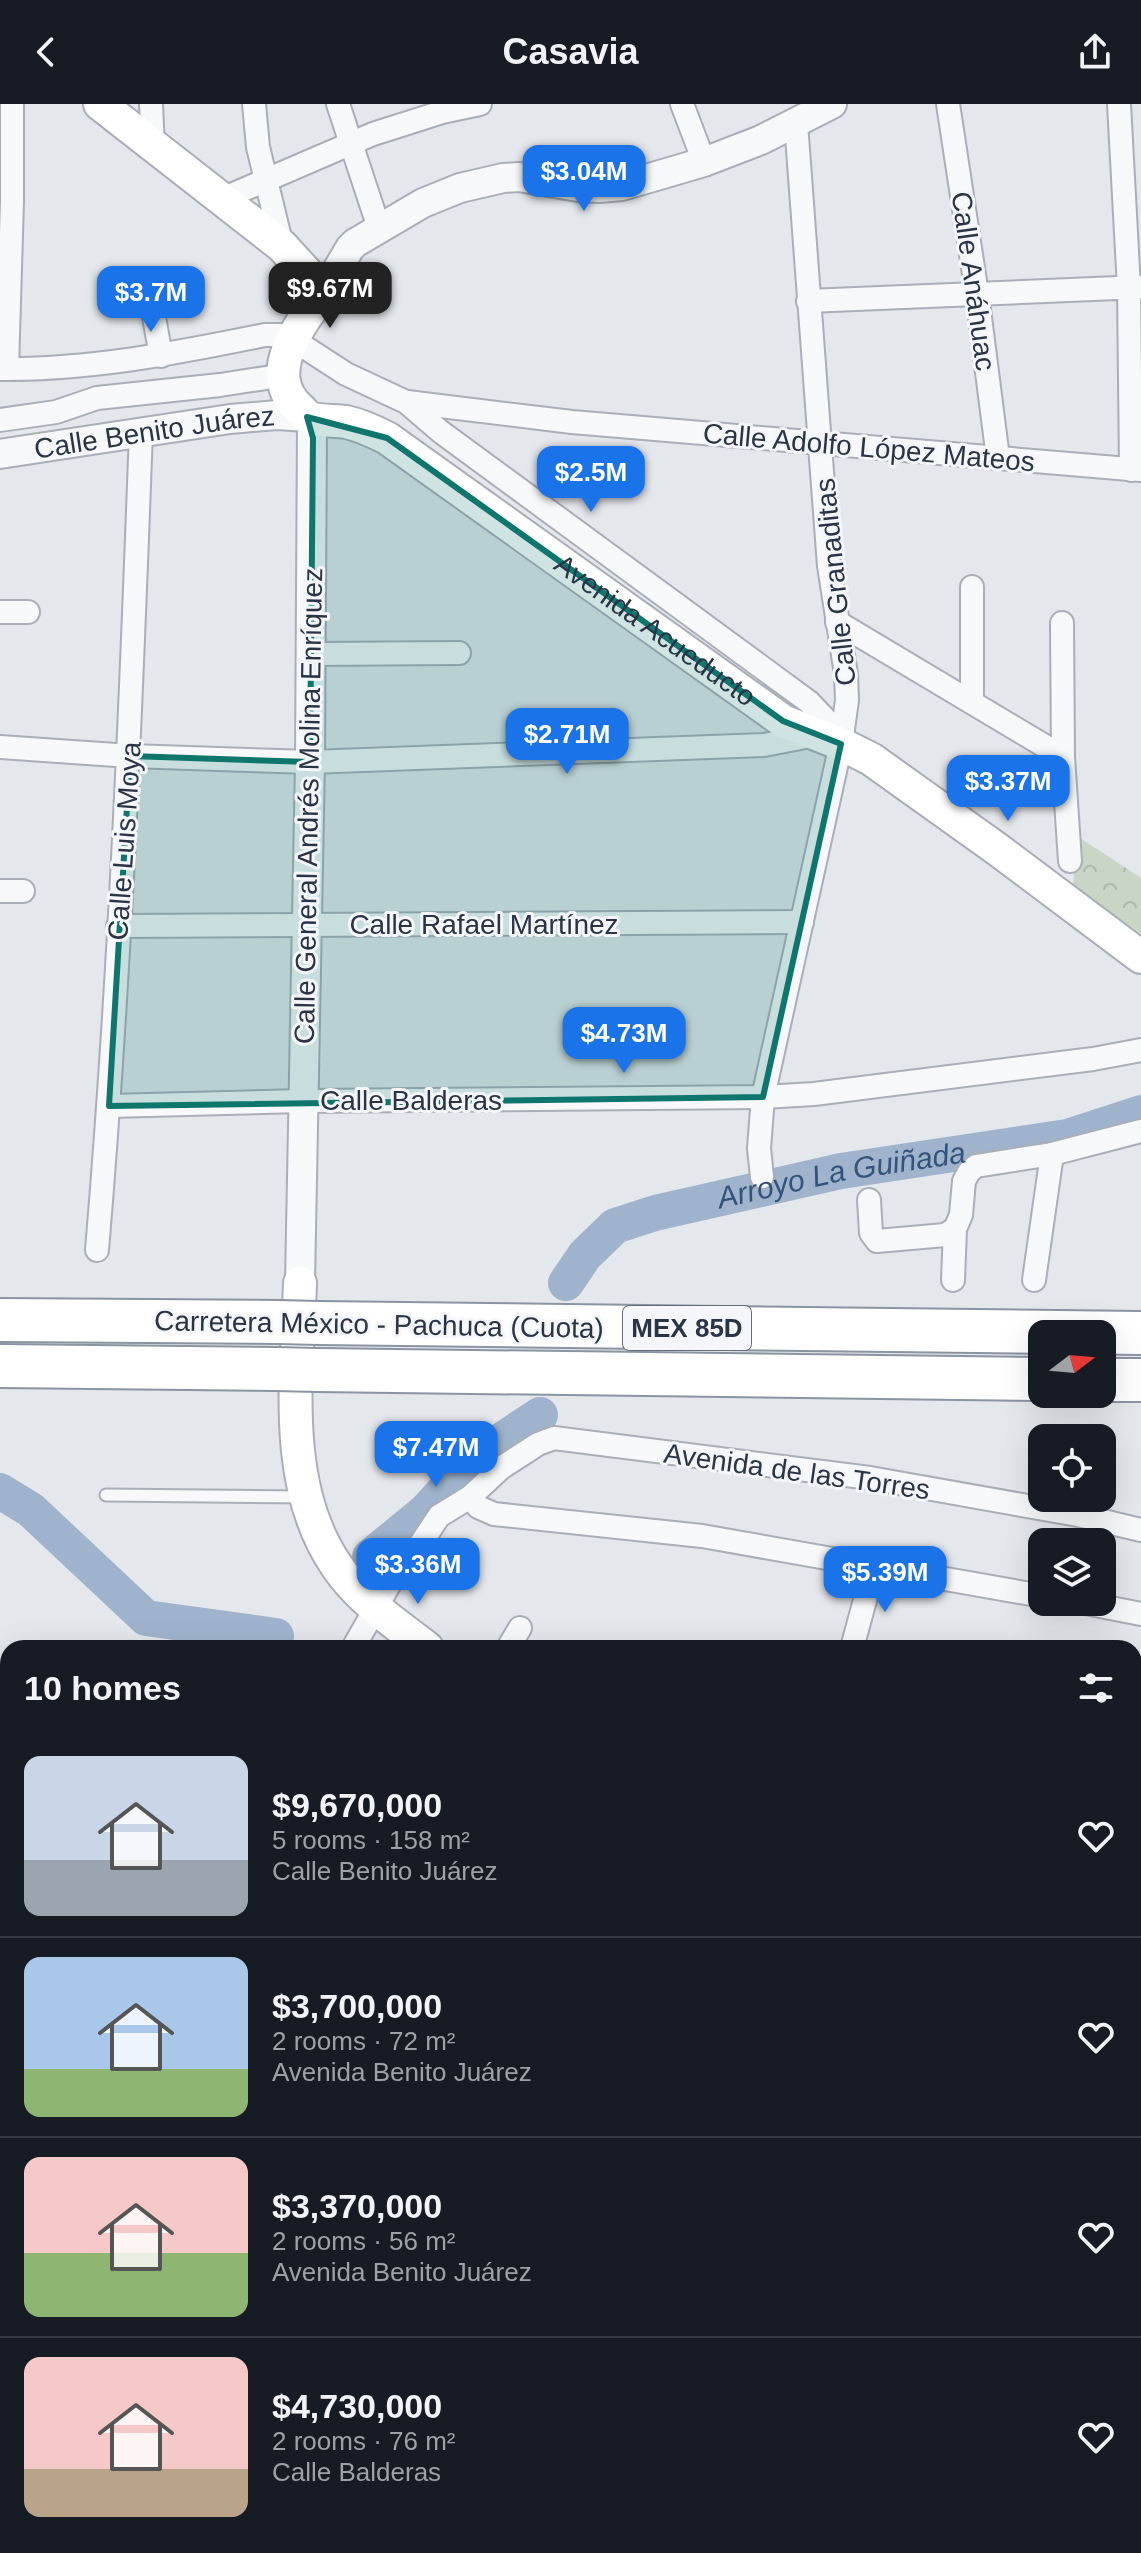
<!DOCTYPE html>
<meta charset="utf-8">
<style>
:root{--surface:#171b24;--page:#20242c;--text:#f1f3f6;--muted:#9ea1a6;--line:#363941;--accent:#1a73e8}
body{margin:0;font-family:Arial,sans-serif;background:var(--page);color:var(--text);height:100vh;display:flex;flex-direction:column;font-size:30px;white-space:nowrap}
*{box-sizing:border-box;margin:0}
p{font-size:26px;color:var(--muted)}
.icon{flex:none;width:44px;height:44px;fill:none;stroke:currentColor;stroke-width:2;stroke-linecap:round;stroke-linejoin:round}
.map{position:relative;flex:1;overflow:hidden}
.side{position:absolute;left:0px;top:1536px;width:1142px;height:914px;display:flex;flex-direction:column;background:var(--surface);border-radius:24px 24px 0 0;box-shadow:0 8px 32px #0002}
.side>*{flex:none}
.needle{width:52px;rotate:74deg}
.controls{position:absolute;left:1028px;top:1216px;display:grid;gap:16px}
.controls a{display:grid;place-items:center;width:88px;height:88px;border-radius:16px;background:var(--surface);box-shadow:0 8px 32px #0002;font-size:40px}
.price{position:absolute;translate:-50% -68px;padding:0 18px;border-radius:16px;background:var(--accent);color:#fff;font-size:26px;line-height:52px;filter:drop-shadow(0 2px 4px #0008)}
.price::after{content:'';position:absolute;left:50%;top:48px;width:24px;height:18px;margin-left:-12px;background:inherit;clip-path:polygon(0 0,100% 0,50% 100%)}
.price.active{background:#222;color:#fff}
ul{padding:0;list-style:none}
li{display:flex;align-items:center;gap:24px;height:200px;padding:0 24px}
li+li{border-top:2px solid var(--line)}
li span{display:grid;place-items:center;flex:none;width:224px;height:160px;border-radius:16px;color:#555}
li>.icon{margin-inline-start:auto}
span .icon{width:96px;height:96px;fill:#fffc;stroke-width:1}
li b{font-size:34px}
h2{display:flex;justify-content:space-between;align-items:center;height:96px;padding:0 24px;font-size:34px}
header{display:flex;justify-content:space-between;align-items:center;height:104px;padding:0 24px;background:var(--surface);font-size:36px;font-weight:700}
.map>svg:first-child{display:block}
</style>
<header><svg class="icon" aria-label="back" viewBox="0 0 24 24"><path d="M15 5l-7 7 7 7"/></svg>Casavia<svg class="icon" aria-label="share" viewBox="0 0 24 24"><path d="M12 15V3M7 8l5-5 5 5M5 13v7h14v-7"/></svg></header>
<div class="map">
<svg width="1141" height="2449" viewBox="0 0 1141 2449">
<defs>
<pattern id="forest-crowns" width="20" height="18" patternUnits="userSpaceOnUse" patternTransform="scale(2)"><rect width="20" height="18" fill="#c9d6c5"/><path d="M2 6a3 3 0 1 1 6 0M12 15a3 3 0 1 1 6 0" fill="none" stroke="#adb8ab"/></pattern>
<pattern id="building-back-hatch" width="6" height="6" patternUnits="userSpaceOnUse" patternTransform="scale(2)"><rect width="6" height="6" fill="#bbc0ca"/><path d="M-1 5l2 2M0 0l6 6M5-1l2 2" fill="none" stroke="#989da6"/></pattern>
</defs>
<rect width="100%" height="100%" fill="#e4e7ec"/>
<polygon fill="url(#forest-crowns)" points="1077,732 1141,774 1141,830 1073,783"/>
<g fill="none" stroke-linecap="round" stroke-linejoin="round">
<g stroke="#9fb4cc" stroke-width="36">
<path id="s1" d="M 566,1179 L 585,1151 L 615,1122 L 655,1109 L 841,1067 L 1067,1033 L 1141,1009"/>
<polyline points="0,1387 31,1406 146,1514 276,1532"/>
<polyline points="370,1453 425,1408 475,1354 540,1311"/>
</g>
</g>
<rect fill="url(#building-back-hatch)" x="1134" y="2341" width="7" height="27"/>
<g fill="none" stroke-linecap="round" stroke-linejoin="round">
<defs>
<g id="service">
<polyline points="106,1391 302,1393"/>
<polyline points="0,2330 8,2330"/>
</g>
<g id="minor">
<polyline points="151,0 153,44"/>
<polyline points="254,0 258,43 282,142"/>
<polyline points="338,0 379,124"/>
<polyline points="682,0 704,58"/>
<polyline points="948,0 977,190 998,354"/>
<polyline points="1119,0 1129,184 1131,366"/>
<polyline points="222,95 373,30 442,8 480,0"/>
<polyline points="150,191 161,252"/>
<polyline points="808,197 1141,183"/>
<path d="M 0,265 C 90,266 177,249 265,231 L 282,231 L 292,235 L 346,270 L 406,298 L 441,328 L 809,598 L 827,617 L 841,640"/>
<polyline points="7,265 12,97 12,0"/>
<polyline points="407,298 572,318 1141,366"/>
<polyline points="0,316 56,308 97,294 220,281 285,271"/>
<polyline points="972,483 972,597"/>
<polyline points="0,508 28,508"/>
<polyline points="837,518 1063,653"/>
<polyline points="1062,519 1063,653 1070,757"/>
<polyline points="310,550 459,549"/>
<polyline points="0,643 130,652 310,658 764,641 816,631"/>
<polyline points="0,787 23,787"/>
<polyline points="118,822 802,818"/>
<polyline points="109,1002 303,997 763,993 814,990 1093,955 1141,946"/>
<polyline points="762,1073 759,1044 763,993 841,640 847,596 846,570 829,462 796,19"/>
<polyline points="869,1096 871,1129 877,1137 945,1131 955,1125"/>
<path d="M 97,1146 C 120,874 131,600 141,327"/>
<polyline points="953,1176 955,1125 961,1111 964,1077 969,1068 976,1062 1052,1050 1141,1027"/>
<polyline points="1034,1176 1052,1050"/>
<polyline points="470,1393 478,1403 494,1410 702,1432 1042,1492"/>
<polyline points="1080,1498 1141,1510"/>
<polyline points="353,1544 389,1481 410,1456 439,1412 470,1393 501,1364 538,1340 554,1334 870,1374 1078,1411 1141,1426"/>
<polyline points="508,1544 520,1524"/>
<polyline points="852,1544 874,1463"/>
<polyline points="1134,2040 1141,2038"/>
<polyline points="0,2141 8,2141"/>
<polyline points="1134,2334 1141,2334"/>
<polyline points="1134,2388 1141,2389"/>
<polyline points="22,2442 22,2449"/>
<polyline points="147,2442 154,2447 162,2449"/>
<polyline points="383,2442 383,2449"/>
<polyline points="1083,2449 1083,2442"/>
</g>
<g id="tertiary">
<polyline points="324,188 350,144 355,139 423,99 460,84 503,74 519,73 578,83 599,84 622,82 704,58 761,36 832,0"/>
<path id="s2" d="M 0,350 L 230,315 L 277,311 L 307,313 L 312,324 L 310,658 L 300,1179"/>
<polyline points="592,2449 592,2442"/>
</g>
<g id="secondary">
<path id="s3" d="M 100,0 L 282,142 L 324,188 C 301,218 261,270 299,304 C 303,307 305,311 308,313 C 318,318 335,316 346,318 C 360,321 373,327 387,334 L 783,617 L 841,640 L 871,655 L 997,745 L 1141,853"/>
<path d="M 300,1179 C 297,1271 281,1380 336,1461 C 359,1496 395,1519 427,1544"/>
<polyline points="1134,1807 1141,1809"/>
</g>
<g id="motorway">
<polyline points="0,1216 278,1218"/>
<polyline points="318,1219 1141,1229"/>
<polyline points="0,1262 276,1265"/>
<polyline points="317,1266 1042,1275"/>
<polyline points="1102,1276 1141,1276"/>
</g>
</defs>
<use href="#service" stroke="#a9aeb7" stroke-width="15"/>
<use href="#minor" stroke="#a9aeb7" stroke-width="26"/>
<use href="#tertiary" stroke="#a9aeb7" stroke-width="32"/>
<use href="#secondary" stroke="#a9aeb7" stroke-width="36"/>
<use href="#motorway" stroke="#8b94a3" stroke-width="46"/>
<use href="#service" stroke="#f7f8fa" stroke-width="11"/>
<use href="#minor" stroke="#f7f8fa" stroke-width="22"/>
<use href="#tertiary" stroke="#f7f8fa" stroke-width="28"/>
<use href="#secondary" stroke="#fff" stroke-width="32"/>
<use href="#motorway" stroke="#fff" stroke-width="42"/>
<defs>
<g id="motorway-bridge">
<polyline points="278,1218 318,1219"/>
<polyline points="276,1265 317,1266"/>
</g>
</defs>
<use href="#motorway-bridge" stroke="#8b94a3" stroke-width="46" stroke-linecap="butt"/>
<use href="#motorway-bridge" stroke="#fff" stroke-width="42"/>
</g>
<path fill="#0f766e" fill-opacity="0.2" stroke="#0f766e" stroke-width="6" stroke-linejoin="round" d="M 307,313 L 387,334 L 783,617 L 841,640 L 763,993 L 109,1002 L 130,652 L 310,658 L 313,334 Z"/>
<g text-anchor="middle" stroke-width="6" stroke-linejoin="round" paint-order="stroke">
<rect fill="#f4f6f9" stroke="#676e7b" stroke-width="2" x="623" y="1202" width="128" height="44" rx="6"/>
<g font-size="26" font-weight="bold" fill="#2b3445">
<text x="687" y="1233">MEX 85D</text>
</g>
<g font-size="28" fill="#2b3445" stroke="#f4f6f9">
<text transform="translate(974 177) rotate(82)" y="10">Calle Anáhuac</text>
<text dy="10" stroke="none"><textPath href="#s2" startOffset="156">Calle Benito Juárez</textPath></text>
<text transform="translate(869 343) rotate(5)" y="10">Calle Adolfo López Mateos</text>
<text transform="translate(835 478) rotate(-96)" y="10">Calle Granaditas</text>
<text dy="10" stroke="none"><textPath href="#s3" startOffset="850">Avenida Acueducto</textPath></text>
<text transform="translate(308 702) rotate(-89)" y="10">Calle General Andrés Molina Enríquez</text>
<text transform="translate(124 737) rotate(-86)" y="10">Calle Luis Moya</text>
<text x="484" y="830">Calle Rafael Martínez</text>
<text x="411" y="1006">Calle Balderas</text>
<text transform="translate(379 1220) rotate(1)" y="10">Carretera México - Pachuca (Cuota)</text>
<text transform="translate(797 1367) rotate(8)" y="10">Avenida de las Torres</text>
</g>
<g font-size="30" font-style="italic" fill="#34527a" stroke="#f4f6f9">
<text dy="10" stroke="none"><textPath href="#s1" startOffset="308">Arroyo La Guiñada</textPath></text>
</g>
</g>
</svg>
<div class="controls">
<a><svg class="needle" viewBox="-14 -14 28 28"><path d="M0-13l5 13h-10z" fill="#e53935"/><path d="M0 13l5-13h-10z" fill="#9ea1a6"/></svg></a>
<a><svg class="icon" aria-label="locate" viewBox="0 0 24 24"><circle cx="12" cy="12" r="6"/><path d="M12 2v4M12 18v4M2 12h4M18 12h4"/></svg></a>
<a><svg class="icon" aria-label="layers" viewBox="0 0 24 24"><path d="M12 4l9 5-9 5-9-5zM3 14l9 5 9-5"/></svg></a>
</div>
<b class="price" style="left:584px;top:109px">$3.04M</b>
<b class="price active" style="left:330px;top:226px">$9.67M</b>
<b class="price" style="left:151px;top:230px">$3.7M</b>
<b class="price" style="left:591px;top:410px">$2.5M</b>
<b class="price" style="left:567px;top:672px">$2.71M</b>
<b class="price" style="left:1008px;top:719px">$3.37M</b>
<b class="price" style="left:624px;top:971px">$4.73M</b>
<b class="price" style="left:436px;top:1385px">$7.47M</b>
<b class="price" style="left:418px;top:1502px">$3.36M</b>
<b class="price" style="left:885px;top:1510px">$5.39M</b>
<section class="side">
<h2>10 homes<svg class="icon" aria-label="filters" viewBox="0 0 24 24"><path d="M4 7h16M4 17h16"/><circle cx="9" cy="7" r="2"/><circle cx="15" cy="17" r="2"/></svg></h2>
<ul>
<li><span style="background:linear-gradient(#c9d6e8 65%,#9aa5b1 0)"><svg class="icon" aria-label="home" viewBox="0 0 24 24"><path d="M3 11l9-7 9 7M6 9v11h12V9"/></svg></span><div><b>$9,670,000</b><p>5 rooms · 158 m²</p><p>Calle Benito Juárez</p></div><svg class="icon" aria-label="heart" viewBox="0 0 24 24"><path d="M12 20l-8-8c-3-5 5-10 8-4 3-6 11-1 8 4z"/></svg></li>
<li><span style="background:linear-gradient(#a9c7e8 70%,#8fb573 0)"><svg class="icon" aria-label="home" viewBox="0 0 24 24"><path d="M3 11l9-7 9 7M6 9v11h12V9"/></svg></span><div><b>$3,700,000</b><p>2 rooms · 72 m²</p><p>Avenida Benito Juárez</p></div><svg class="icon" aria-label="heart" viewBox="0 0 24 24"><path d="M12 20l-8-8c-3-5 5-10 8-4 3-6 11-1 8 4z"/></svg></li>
<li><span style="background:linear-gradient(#f6c9c9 60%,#8fb573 0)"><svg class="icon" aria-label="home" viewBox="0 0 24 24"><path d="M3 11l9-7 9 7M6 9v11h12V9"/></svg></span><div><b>$3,370,000</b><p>2 rooms · 56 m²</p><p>Avenida Benito Juárez</p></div><svg class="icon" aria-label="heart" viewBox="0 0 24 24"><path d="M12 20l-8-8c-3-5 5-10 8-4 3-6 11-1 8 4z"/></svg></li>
<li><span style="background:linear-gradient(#f6c9c9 70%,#b9a48a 0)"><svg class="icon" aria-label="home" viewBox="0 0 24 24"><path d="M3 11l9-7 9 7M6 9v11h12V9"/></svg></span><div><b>$4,730,000</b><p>2 rooms · 76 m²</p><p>Calle Balderas</p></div><svg class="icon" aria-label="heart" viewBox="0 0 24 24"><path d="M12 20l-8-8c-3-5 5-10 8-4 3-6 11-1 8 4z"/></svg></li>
</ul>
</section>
</div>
